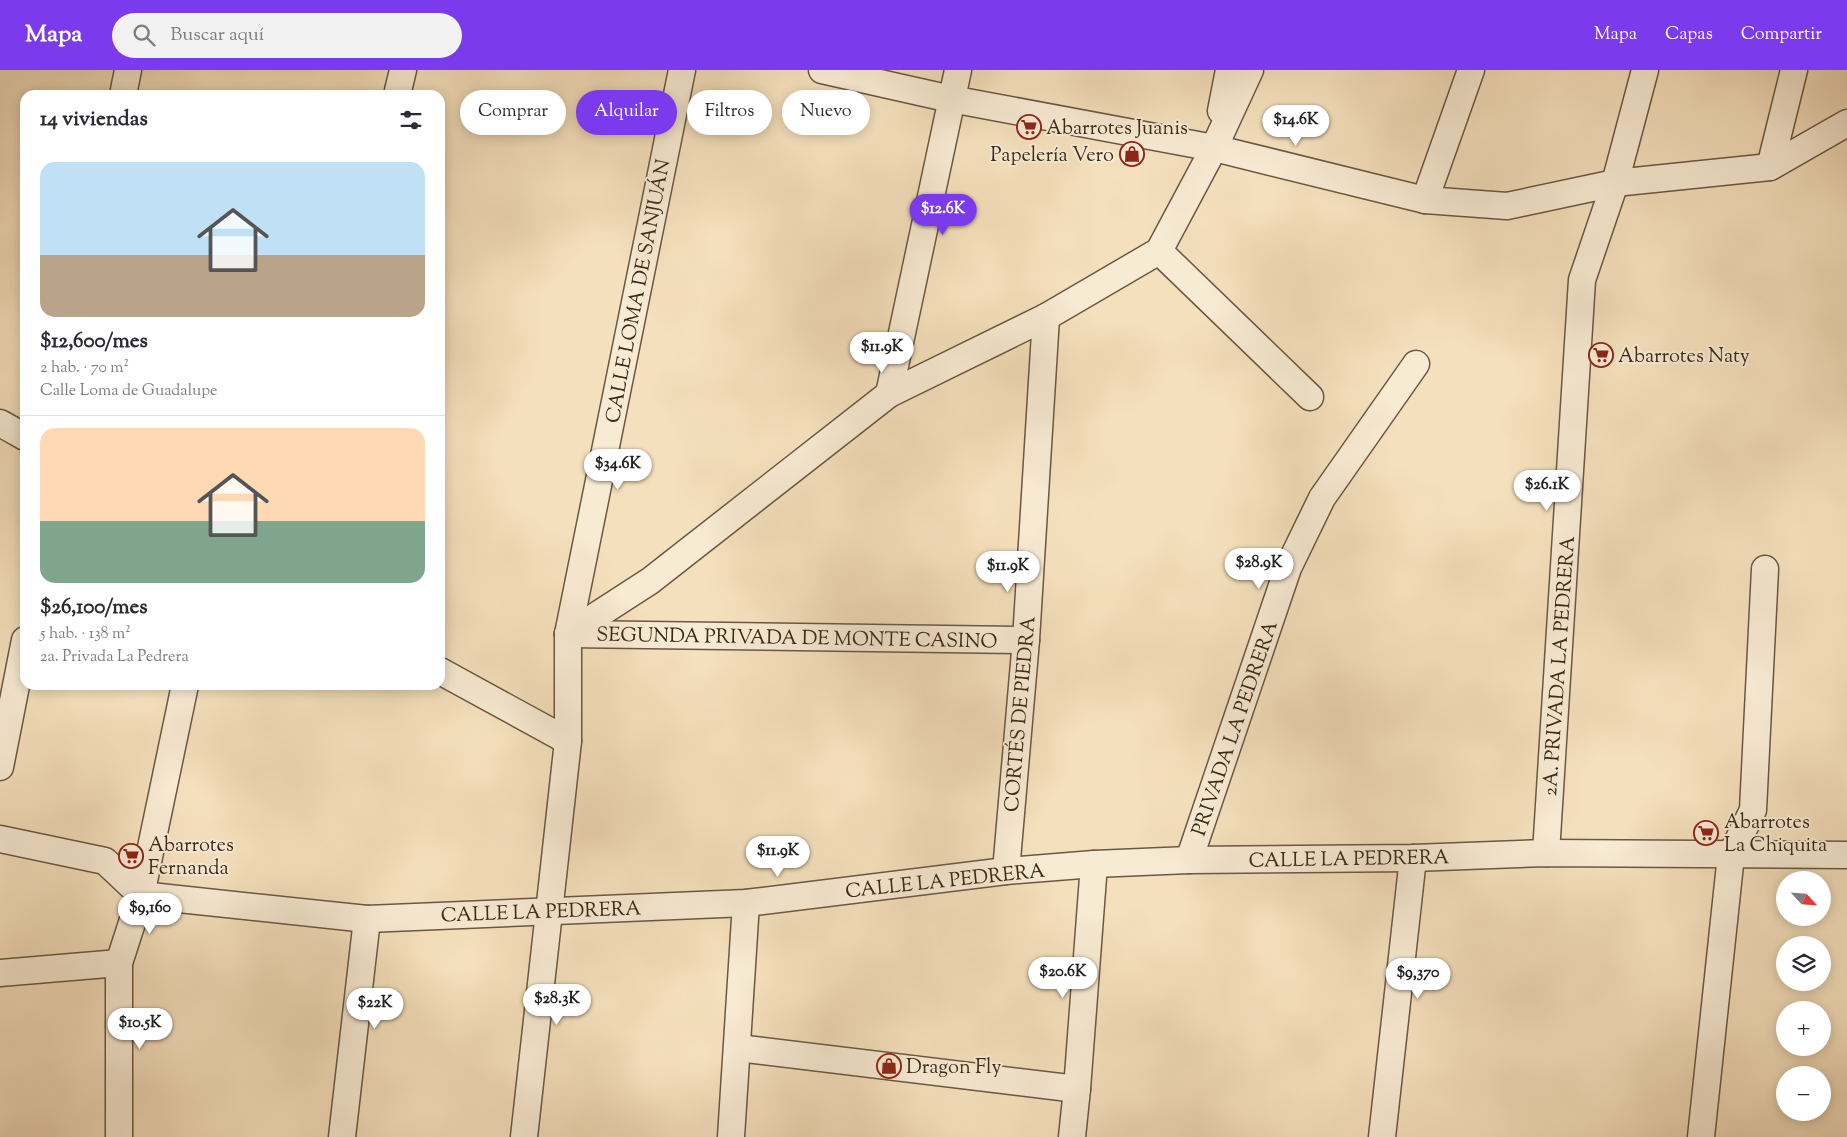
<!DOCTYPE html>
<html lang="es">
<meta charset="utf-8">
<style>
:root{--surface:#fff;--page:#f2f2f3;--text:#2b2b33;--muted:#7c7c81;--line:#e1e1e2;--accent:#7c3aed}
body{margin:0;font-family:"Sorts Mill Goudy",serif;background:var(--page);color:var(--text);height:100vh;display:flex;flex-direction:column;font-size:19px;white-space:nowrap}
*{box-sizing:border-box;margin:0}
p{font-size:16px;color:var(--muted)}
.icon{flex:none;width:28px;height:28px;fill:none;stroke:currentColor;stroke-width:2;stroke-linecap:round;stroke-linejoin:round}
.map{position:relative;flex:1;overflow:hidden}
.side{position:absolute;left:20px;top:20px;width:425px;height:600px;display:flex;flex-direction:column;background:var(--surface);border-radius:15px;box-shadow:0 2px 12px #0003}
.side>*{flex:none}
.banner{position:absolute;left:460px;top:20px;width:475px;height:45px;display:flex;gap:10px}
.needle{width:32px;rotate:116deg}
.buttons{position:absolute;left:1776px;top:801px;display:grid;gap:10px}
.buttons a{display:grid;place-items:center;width:55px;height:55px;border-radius:50%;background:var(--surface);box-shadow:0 2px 12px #0003;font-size:25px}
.price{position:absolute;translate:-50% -42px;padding:0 11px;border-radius:18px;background:#fff;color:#222;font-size:16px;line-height:32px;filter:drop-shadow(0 1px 2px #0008)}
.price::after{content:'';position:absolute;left:50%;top:30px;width:15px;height:11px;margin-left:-8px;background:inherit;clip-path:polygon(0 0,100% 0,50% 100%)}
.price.current{background:var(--accent);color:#fff}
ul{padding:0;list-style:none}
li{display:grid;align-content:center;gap:10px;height:265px;padding:0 20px}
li+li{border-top:1px solid var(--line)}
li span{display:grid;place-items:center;height:155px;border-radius:15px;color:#555}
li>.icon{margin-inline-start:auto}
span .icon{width:90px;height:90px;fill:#fffc;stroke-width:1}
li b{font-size:21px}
h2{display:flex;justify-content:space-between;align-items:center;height:60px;padding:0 20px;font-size:21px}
.chip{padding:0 18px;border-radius:22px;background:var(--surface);box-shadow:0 2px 12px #0003;font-size:18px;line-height:45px}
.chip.current{background:var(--accent);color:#fff}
header{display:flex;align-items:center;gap:30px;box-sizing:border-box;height:70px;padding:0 25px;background:var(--accent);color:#fff}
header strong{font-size:24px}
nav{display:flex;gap:28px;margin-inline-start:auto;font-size:18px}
.search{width:350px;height:45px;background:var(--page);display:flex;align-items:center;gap:12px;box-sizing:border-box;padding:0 18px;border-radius:28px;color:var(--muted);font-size:19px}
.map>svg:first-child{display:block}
</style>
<header>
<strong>Mapa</strong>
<div class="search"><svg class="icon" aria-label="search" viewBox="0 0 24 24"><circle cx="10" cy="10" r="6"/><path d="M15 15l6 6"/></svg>Buscar aquí</div>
<nav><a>Mapa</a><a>Capas</a><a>Compartir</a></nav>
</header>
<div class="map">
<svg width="1847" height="1067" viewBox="0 0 1847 1067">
<rect width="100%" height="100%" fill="#f5e0bd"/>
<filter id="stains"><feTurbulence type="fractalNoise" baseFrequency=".004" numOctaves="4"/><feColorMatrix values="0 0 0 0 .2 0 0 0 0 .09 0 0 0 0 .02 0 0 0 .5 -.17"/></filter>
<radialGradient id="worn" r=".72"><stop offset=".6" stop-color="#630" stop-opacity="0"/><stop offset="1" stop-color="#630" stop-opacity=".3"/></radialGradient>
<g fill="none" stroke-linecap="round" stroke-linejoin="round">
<defs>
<g id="minor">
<polyline points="822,0 951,29 1214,78 1425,130 1507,136 1615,113 1770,97 1847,53"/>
<polyline points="123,25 128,0"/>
<polyline points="397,25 403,0"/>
<polyline points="1221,41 1229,0"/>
<polyline points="1770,97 1794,0"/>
<polyline points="1425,130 1471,0"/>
<polyline points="1159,181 1310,327"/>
<polyline points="889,324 958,0"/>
<polyline points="0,353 25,367"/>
<polyline points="568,564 650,511 889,324 1046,247 1159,181 1214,78 1250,0"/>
<polyline points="568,564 1026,570"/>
<polyline points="440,601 568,671"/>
<polyline points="0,697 25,570"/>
<polyline points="0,769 105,791 141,825 367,849 746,833 1006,801 1094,794 1189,790 1413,788 1546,783 1847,785"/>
<polyline points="1546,783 1582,210 1615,113 1645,0"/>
<polyline points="1189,790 1288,498 1322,428 1416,294"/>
<polyline points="1006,801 1026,570 1046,247"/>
<polyline points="0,903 119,893"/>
<polyline points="738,978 1077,1019"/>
<polyline points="119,1067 119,893 141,825 185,615"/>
<polyline points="342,1067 367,849"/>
<polyline points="524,1067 568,671 568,564 682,0"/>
<polyline points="731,1067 746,833"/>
<polyline points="1072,1067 1077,1019 1094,794"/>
<polyline points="1382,1067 1413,788"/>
<polyline points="1701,1067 1731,785 1753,740 1765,499"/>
</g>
</defs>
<use href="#minor" stroke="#6a5842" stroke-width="29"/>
<use href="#minor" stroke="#f8ebd4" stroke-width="26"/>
</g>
<defs>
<symbol id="supermarket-ring" viewBox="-11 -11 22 22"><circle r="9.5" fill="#f8ebd4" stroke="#8f2418" stroke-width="1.5"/><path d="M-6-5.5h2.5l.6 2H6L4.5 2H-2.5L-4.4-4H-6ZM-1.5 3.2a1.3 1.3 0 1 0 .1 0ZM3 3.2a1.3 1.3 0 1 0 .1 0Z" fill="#8f2418"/></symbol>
<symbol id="shop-ring" viewBox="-11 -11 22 22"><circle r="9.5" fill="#f8ebd4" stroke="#8f2418" stroke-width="1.5"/><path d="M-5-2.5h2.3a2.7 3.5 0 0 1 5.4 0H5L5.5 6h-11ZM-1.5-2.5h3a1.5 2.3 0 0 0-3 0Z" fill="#8f2418"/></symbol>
</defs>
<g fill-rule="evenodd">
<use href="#supermarket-ring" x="1015" y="43" width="28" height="28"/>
<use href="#shop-ring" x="1118" y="70" width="28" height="28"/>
<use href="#supermarket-ring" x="1587" y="271" width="28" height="28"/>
<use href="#supermarket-ring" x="1692" y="749" width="28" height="28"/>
<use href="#supermarket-ring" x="117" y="772" width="28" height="28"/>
<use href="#shop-ring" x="875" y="982" width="28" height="28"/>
</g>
<g text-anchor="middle" stroke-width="4" stroke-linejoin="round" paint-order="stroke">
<g font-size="20" fill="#3b2a19" stroke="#f8ebd4" text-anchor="start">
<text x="1046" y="64">Abarrotes Juanis</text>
<text x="1114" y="91" text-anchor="end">Papelería Vero</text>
<text x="1618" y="292">Abarrotes Naty</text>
<text x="1724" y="758">Abarrotes<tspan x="1724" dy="23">La Chiquita</tspan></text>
<text x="148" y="781">Abarrotes<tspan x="148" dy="23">Fernanda</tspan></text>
<text x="906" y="1003">Dragon Fly</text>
</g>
<g font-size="20" fill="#3b2a19" stroke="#f8ebd4">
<text transform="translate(637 221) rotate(-79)" y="7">CALLE LOMA DE SANJUÁN</text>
<text transform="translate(797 567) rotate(1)" y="7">SEGUNDA PRIVADA DE MONTE CASINO</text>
<text transform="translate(1558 596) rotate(-86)" y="7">2A. PRIVADA LA PEDRERA</text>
<text transform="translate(1019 644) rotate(-85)" y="7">CORTÉS DE PIEDRA</text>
<text transform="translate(1234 658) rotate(-71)" y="7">PRIVADA LA PEDRERA</text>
<text transform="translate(1349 788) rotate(-1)" y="7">CALLE LA PEDRERA</text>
<text transform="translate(945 810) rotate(-6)" y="7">CALLE LA PEDRERA</text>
<text transform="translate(541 841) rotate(-2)" y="7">CALLE LA PEDRERA</text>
</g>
</g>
<rect width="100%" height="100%" filter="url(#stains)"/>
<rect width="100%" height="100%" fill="url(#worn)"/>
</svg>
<div class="buttons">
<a><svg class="needle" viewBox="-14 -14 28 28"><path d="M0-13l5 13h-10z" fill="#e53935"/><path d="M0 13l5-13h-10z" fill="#7c7c81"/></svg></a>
<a><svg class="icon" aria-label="layers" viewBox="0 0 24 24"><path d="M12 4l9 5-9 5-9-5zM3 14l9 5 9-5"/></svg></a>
<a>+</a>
<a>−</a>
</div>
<b class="price" style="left:1296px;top:77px">$14.6K</b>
<b class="price current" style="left:943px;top:166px">$12.6K</b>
<b class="price" style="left:882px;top:304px">$11.9K</b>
<b class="price" style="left:618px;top:421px">$34.6K</b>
<b class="price" style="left:1547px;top:442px">$26.1K</b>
<b class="price" style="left:1259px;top:520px">$28.9K</b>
<b class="price" style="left:1008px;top:523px">$11.9K</b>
<b class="price" style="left:778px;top:808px">$11.9K</b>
<b class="price" style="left:150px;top:865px">$9,160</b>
<b class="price" style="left:1063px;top:929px">$20.6K</b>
<b class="price" style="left:1418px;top:930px">$9,370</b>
<b class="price" style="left:557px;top:956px">$28.3K</b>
<b class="price" style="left:375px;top:960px">$22K</b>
<b class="price" style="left:140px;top:980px">$10.5K</b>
<div class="banner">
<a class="chip">Comprar</a>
<a class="chip current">Alquilar</a>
<a class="chip">Filtros</a>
<a class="chip">Nuevo</a>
</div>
<section class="side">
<h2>14 viviendas<svg class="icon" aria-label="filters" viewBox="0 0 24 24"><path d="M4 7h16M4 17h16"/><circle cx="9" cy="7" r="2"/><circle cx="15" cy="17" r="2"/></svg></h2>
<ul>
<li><span style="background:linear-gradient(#bfe0f5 60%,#b9a48a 0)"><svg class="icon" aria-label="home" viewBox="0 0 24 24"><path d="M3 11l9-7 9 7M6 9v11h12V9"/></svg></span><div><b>$12,600/mes</b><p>2 hab. · 70 m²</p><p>Calle Loma de Guadalupe</p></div></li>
<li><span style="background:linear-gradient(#ffd9b3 60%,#7fa58c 0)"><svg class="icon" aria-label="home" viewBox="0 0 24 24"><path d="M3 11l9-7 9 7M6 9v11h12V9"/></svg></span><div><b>$26,100/mes</b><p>5 hab. · 138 m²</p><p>2a. Privada La Pedrera</p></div></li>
</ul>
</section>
</div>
